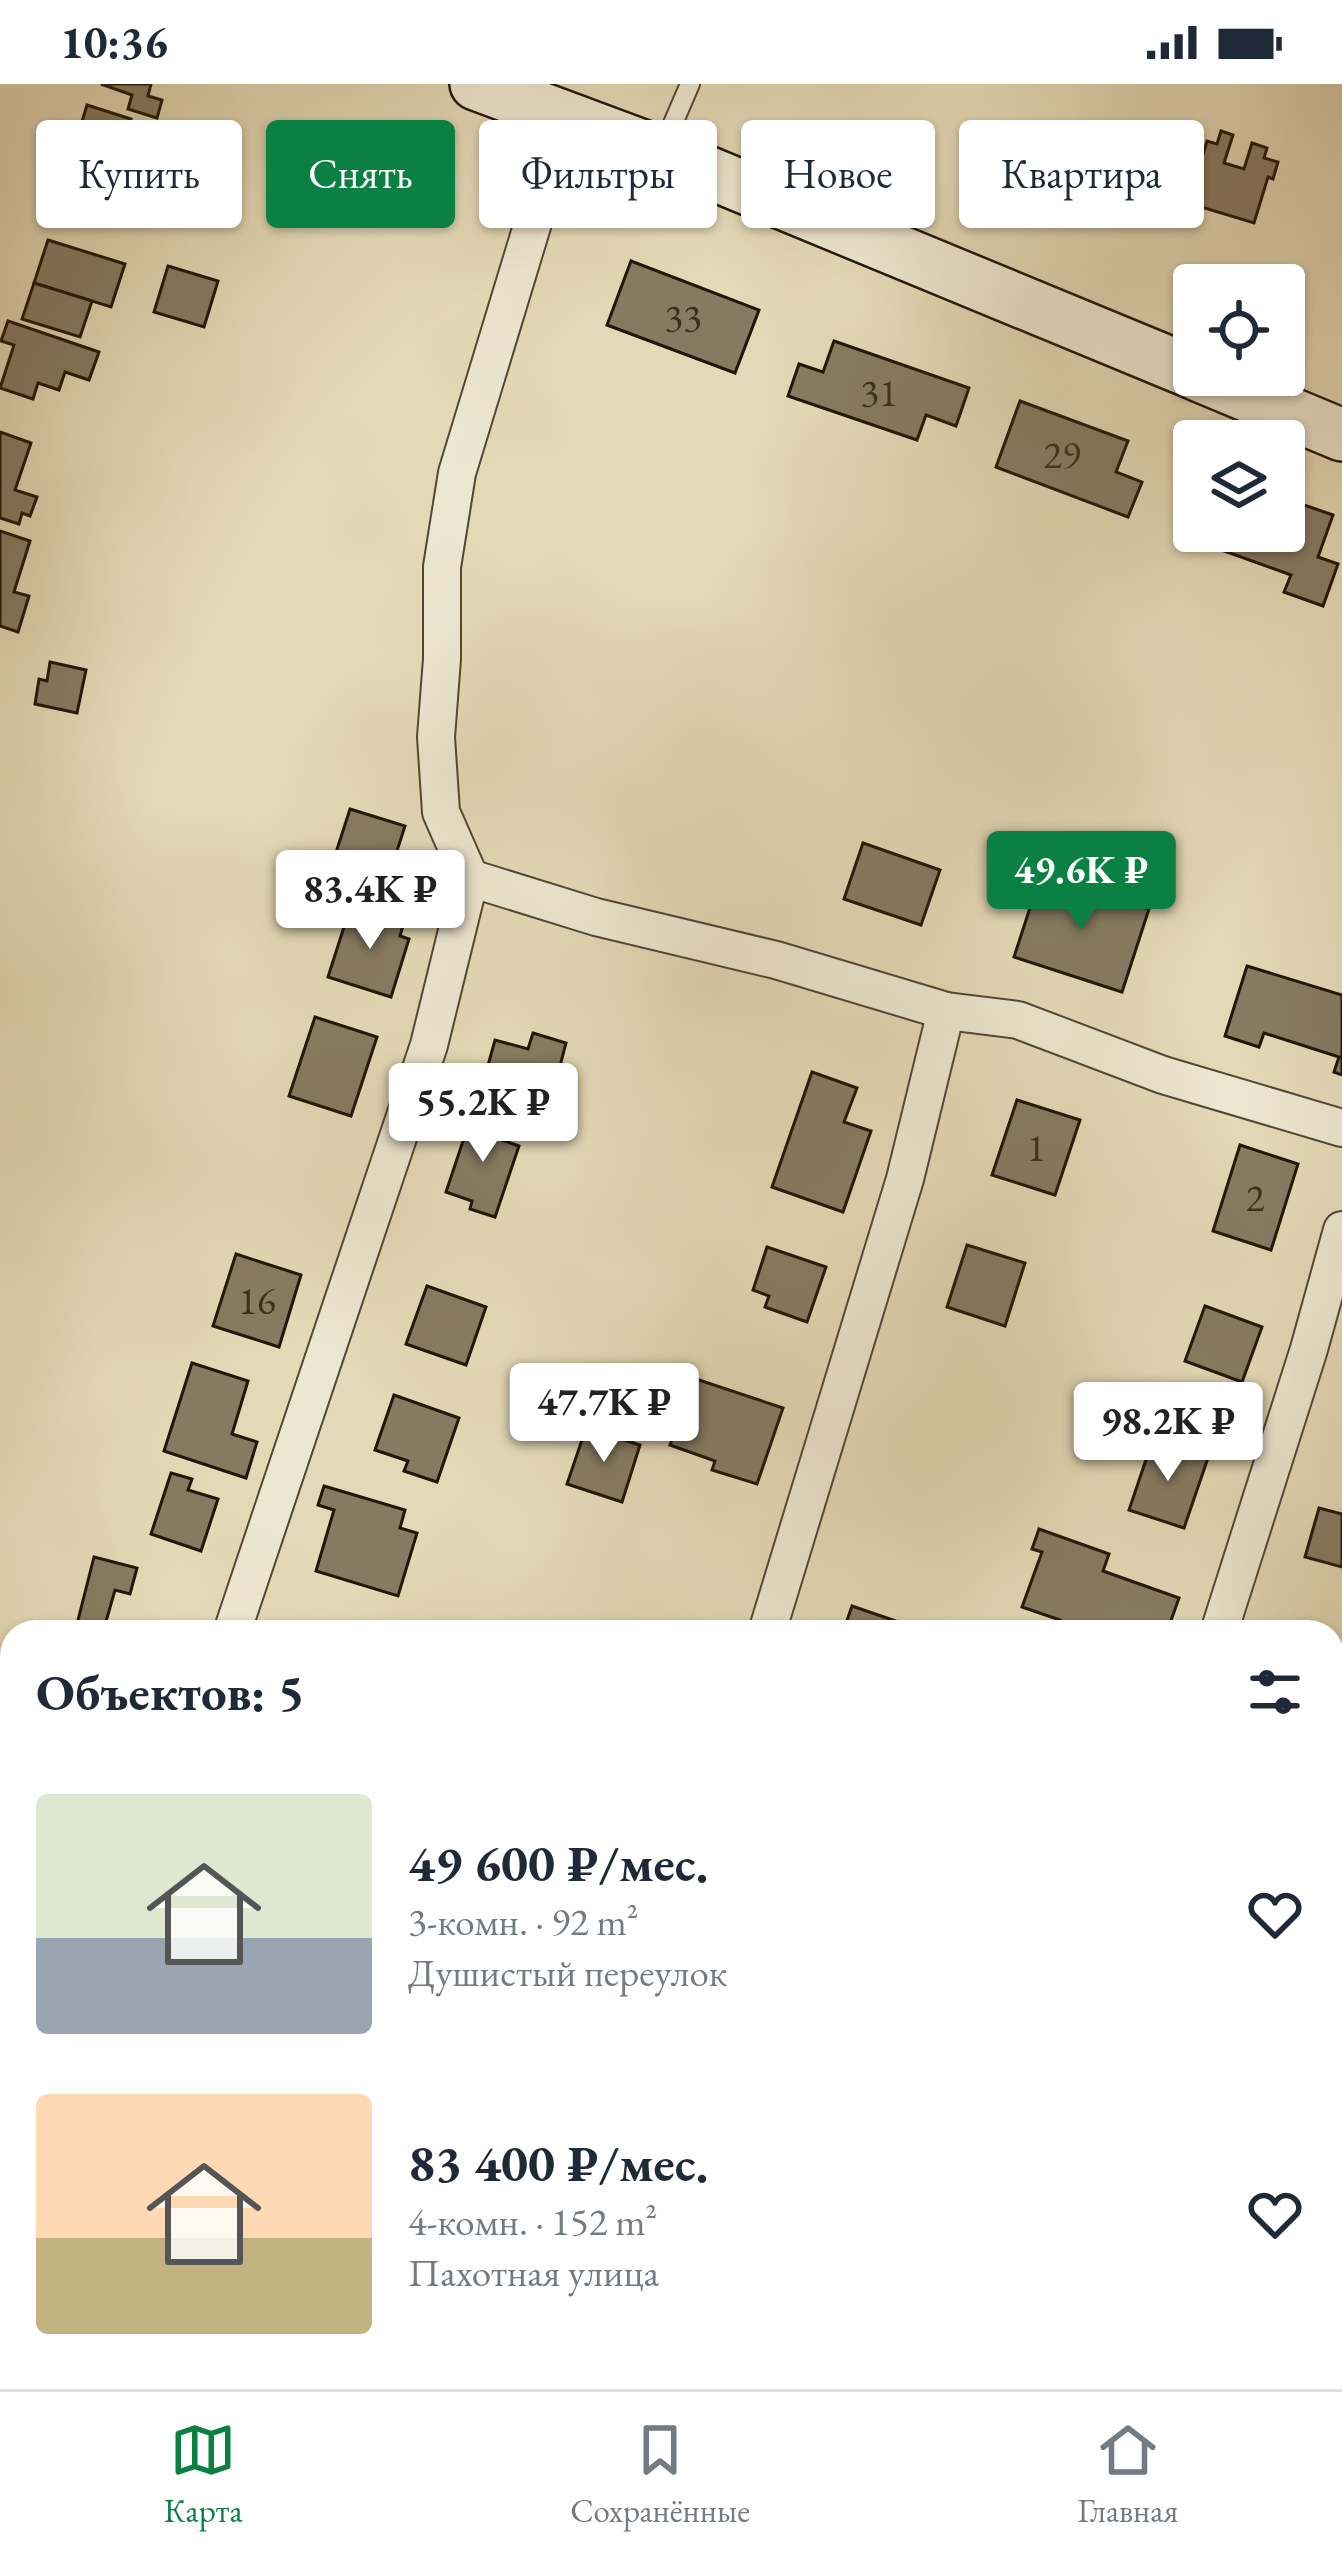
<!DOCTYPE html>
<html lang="ru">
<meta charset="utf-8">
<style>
:root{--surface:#fff;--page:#f2f2f3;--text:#1f2937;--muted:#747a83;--line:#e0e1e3;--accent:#0b8043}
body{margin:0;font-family:"EB Garamond",serif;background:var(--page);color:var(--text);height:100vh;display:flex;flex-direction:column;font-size:45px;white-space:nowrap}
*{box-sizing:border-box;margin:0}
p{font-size:39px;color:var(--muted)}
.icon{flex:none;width:66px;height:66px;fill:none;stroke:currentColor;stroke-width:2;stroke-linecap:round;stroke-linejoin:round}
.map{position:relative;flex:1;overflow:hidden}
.sheet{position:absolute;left:0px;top:1536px;width:1344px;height:771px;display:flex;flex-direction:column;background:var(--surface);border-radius:36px 36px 0 0;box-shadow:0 3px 9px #0004}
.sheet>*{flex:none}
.guide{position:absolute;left:36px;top:36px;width:1272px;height:108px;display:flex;gap:24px}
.fabs{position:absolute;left:1173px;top:180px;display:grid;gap:24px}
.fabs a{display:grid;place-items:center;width:132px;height:132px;border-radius:12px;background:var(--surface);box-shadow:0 3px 9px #0004;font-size:60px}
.price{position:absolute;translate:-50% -102px;padding:0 27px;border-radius:12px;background:#fff;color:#222;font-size:39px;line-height:78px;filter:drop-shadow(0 3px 6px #0008)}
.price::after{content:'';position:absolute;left:50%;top:72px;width:36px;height:27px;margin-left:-18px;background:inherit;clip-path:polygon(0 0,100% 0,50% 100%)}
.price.on{background:var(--accent);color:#fff}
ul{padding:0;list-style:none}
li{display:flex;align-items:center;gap:36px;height:300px;padding:0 36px}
li span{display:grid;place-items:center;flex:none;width:336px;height:240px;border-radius:12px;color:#555}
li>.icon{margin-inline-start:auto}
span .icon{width:144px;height:144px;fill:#fffc;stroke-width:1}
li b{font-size:51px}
h2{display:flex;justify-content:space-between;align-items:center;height:144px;padding:0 36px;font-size:51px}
.pill{padding:0 42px;border-radius:12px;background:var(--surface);box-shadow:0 3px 9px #0004;font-size:42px;line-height:108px}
.pill.on{background:var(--accent);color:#fff}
.status{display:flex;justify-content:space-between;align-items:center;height:84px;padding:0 60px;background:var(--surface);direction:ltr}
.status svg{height:33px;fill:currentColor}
.menu{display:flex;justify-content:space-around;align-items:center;height:168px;border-top:3px solid var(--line);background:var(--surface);font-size:33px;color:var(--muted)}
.menu a{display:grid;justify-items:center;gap:6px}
.menu .on{color:var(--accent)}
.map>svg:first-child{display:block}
</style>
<div class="status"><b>10:36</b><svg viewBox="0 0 49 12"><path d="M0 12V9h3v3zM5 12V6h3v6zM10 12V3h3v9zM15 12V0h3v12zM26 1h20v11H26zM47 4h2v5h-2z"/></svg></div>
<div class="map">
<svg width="1342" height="2305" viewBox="0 0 1342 2305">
<rect width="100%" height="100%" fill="#e4d9b6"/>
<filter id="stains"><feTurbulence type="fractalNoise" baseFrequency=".00167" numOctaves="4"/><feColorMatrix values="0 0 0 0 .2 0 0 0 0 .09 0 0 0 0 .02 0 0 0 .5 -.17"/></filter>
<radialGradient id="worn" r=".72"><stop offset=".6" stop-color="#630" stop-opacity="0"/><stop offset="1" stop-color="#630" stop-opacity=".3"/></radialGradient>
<g fill="#867b62" stroke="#211608" stroke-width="3">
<polygon points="101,0 151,0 148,12 162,16 157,34 128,25 132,11"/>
<polygon points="87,21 131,35 129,42 161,51 152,84 119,75 115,88 106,86 90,138 55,128"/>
<polygon points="1221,47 1233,51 1224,79 1244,85 1252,59 1267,64 1264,74 1278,78 1273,95 1268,93 1254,139 1188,119 1207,57 1217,60"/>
<polygon points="48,156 125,180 111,223 34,199"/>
<polygon points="631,177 759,226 735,289 607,241"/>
<polygon points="168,182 218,197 204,243 154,228"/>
<polygon points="34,199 92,217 80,253 22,235"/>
<polygon points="8,237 99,268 89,296 65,288 59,306 38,299 33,315 0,304 14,261 1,257"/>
<polygon points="834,257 969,304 956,342 926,331 917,356 788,312 799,280 823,288"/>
<polygon points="1020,317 1128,357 1116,388 1142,398 1128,433 996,383"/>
<polygon points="0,348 31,359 15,406 37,413 30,432 22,429 19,440 0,434"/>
<polygon points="1284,414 1333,431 1318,473 1338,480 1323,522 1284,508 1291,491 1205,460 1210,447 1284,447"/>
<polygon points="0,447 30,457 14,508 29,512 18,548 0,542"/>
<polygon points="50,578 86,586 77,629 35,620 39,595 47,597"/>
<polygon points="350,725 405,742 395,773 406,776 391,814 329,790"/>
<polygon points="863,759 940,786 921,841 844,815"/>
<polygon points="1041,790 1149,825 1122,908 1014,873"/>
<polygon points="351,821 404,838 400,852 409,855 391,913 328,893"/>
<polygon points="1247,882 1342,911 1342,991 1334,988 1339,973 1264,949 1259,963 1225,952"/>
<polygon points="315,933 377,953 351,1032 289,1012"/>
<polygon points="533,949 566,959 559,986 551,984 539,1027 480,1010 495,956 528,965"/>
<polygon points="812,988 857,1004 844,1038 871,1047 843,1128 772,1103"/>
<polygon points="1017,1016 1080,1036 1055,1111 992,1091"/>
<polygon points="473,1027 505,1037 499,1055 519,1062 495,1133 470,1125 472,1117 446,1108"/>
<polygon points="1240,1061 1298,1080 1271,1166 1213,1147"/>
<polygon points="967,1161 1025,1179 1005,1242 947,1223"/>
<polygon points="767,1163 826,1183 807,1238 765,1223 769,1212 753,1206"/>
<polygon points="236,1170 301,1191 279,1263 213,1242"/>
<polygon points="427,1202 486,1223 466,1281 406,1260"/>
<polygon points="1205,1222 1262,1243 1242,1298 1185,1277"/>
<polygon points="192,1279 248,1297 232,1350 257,1358 246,1394 164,1367"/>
<polygon points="693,1294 783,1324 757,1400 712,1386 715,1377 670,1361"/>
<polygon points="394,1311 459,1334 437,1398 404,1387 408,1377 375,1366"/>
<polygon points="586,1344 640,1361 622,1418 567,1400"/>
<polygon points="1153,1355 1208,1374 1184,1444 1129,1426"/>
<polygon points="171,1389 192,1395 188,1406 218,1415 201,1467 151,1450"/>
<polygon points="324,1402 405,1426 400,1444 417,1449 398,1512 316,1487 334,1426 318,1421"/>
<polygon points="1319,1424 1342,1430 1342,1483 1305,1473"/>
<polygon points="1039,1445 1109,1470 1103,1487 1179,1514 1167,1548 1056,1548 1060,1536 1022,1523 1042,1468 1032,1465"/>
<polygon points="94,1473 137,1484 130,1510 115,1506 103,1548 75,1548"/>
<polygon points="852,1522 913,1543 911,1548 843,1548"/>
<polygon points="0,1915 12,1918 12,1978 0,1975"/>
<polygon points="0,2044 12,2047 12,2087 9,2097 0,2095"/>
<polygon points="0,2132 12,2133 12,2193 0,2193"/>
<polygon points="1332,2224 1342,2225 1342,2305 1327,2305 1328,2295 1332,2295"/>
<rect x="909" y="2295" width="66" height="10"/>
<polygon points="1100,2295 1158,2295 1158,2305 1099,2305"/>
<polygon points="636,2300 706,2301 705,2305 636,2305"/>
</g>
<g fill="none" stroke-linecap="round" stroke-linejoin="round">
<defs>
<polyline id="lane" points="662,65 690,0"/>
<g id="street">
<polyline points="470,794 596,833 776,876 946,927 1018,936 1163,991 1342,1044"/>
<polyline points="232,1548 429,961 470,794 441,728 436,653 442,575 442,483 457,389 546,96 571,34"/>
<polyline points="767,1548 905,1095 946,927"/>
<polyline points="1219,1548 1309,1265 1342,1146"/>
<polyline points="67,2295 67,2305"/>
<polyline points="570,2295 571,2305"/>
<polyline points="1026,2305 1026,2295"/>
</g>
<g id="secondary">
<polyline points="476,0 661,69 1194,289"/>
<polyline points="1198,291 1342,351"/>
</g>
</defs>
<use href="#lane" stroke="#524734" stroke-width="22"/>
<use href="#street" stroke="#524734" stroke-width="40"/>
<use href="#secondary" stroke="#211608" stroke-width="56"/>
<use href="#lane" stroke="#ede6d0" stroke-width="18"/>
<use href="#street" stroke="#ede6d0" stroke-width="36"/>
<use href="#secondary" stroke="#ede6d0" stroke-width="51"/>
</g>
<g text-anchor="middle" stroke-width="12" stroke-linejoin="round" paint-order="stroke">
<g font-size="39" fill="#3a2f1e">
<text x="683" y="247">33</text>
<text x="879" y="322">31</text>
<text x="1062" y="384">29</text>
<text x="1036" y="1077">1</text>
<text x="1255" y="1127">2</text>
<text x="257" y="1230">16</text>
</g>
</g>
<rect width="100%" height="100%" filter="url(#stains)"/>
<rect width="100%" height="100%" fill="url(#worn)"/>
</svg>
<div class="fabs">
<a><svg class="icon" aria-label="locate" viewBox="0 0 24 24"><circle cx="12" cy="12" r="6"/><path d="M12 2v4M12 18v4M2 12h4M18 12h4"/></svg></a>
<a><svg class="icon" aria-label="layers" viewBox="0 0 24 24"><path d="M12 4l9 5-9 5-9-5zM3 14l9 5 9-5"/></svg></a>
</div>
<b class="price on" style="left:1081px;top:849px">49.6K ₽</b>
<b class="price" style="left:370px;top:868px">83.4K ₽</b>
<b class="price" style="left:483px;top:1081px">55.2K ₽</b>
<b class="price" style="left:604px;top:1381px">47.7K ₽</b>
<b class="price" style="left:1168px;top:1400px">98.2K ₽</b>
<div class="guide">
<a class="pill">Купить</a>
<a class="pill on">Снять</a>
<a class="pill">Фильтры</a>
<a class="pill">Новое</a>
<a class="pill">Квартира</a>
</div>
<section class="sheet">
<h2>Объектов: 5<svg class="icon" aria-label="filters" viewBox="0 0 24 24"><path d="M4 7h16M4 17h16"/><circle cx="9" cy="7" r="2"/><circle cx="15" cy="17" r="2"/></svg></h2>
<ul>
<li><span style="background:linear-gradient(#dfe7d0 60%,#9aa5b1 0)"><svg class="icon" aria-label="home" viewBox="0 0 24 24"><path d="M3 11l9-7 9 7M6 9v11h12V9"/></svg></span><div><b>49 600 ₽/мес.</b><p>3-комн. · 92 m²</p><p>Душистый переулок</p></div><svg class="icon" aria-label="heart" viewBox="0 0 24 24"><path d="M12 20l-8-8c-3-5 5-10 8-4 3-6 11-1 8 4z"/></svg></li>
<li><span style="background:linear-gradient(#ffd9b3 60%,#c2b280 0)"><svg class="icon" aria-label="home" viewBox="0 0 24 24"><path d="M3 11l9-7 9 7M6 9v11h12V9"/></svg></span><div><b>83 400 ₽/мес.</b><p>4-комн. · 152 m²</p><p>Пахотная улица</p></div><svg class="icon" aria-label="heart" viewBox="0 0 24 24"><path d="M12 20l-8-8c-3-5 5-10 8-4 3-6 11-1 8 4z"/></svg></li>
</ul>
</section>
</div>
<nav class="menu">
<a class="on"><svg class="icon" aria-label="map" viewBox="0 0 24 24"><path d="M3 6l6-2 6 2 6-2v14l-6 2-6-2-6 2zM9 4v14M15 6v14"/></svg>Карта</a>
<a><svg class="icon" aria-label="saved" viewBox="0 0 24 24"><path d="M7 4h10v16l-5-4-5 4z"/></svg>Сохранённые</a>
<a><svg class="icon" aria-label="home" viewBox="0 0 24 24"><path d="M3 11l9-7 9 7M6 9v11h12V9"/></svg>Главная</a>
</nav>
